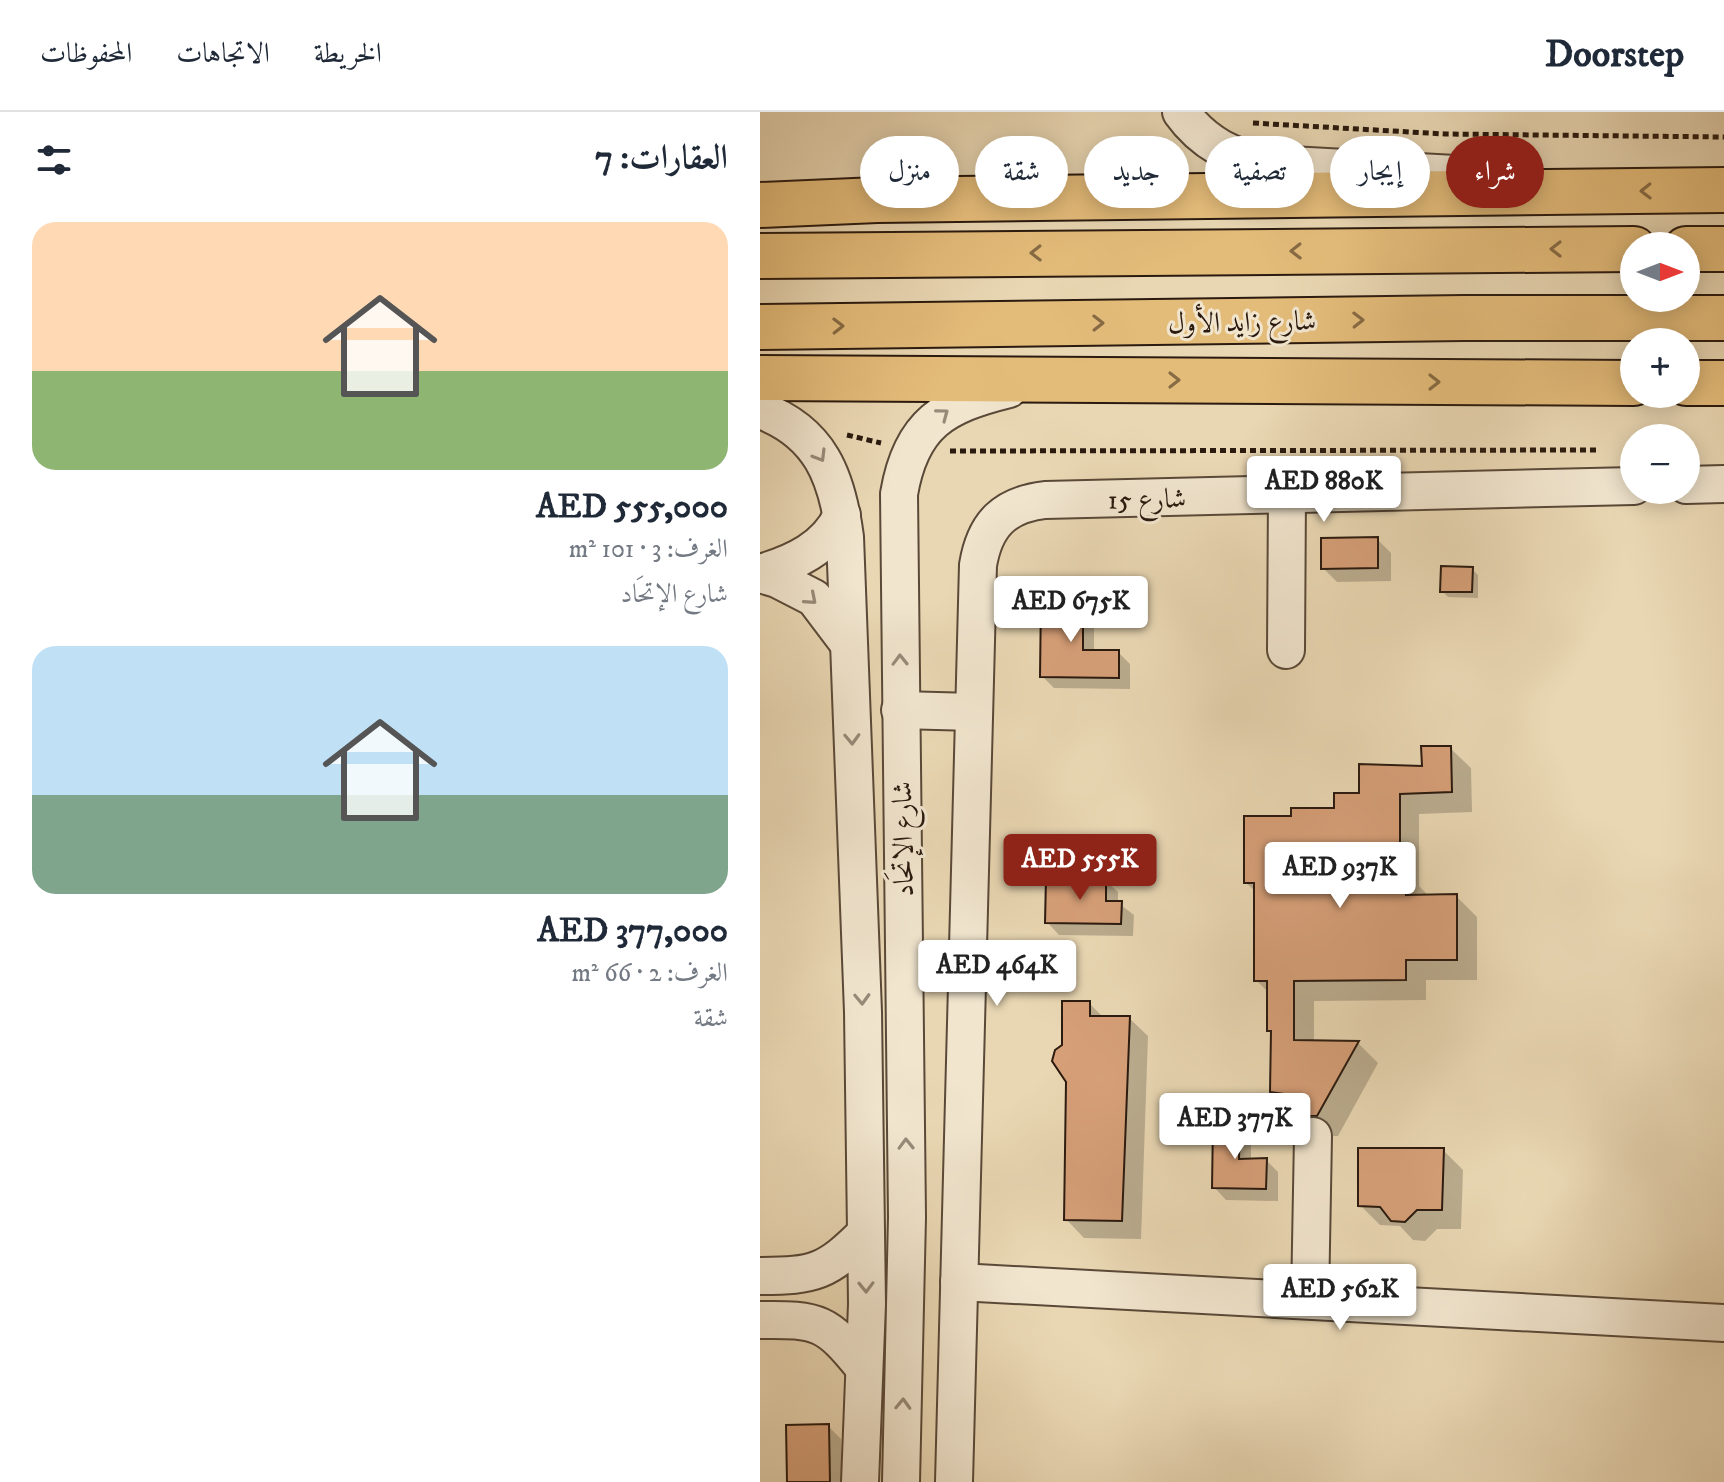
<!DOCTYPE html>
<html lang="ar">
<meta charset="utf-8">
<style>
:root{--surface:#fff;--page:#f2f2f3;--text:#1f2937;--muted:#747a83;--line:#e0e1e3;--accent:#8f2418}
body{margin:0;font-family:"IM FELL DW Pica",Amiri,serif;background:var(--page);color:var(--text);direction:rtl;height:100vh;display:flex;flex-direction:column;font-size:30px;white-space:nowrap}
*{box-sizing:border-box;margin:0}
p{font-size:26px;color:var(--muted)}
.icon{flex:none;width:44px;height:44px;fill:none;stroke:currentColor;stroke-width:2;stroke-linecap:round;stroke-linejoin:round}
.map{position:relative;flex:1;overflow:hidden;direction:ltr}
.side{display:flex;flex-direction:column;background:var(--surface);width:760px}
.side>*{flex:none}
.hud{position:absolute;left:24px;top:24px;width:760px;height:72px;direction:rtl;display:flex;gap:16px}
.needle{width:52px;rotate:90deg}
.fabs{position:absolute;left:860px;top:120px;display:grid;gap:16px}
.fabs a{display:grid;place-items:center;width:80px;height:80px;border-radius:50%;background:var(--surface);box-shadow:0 4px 20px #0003;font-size:40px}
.price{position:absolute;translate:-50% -68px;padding:0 18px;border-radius:8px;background:#fff;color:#222;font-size:26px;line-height:52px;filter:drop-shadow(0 2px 4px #0008)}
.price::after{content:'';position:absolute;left:50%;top:48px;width:24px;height:18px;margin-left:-12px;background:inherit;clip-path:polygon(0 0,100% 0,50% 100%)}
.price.current{background:var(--accent);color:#fff}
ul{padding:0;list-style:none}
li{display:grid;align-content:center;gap:16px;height:424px;padding:0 32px}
li span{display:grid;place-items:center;height:248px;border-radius:24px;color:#555}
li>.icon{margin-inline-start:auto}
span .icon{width:144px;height:144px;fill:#fffc;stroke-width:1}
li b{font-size:34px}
h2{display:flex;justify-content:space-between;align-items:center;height:96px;padding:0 32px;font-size:34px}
.pill{padding:0 28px;border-radius:36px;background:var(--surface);box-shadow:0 4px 20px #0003;font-size:28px;line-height:72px}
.pill.current{background:var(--accent);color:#fff}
header{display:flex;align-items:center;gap:48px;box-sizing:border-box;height:112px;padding:0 40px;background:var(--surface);border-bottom:2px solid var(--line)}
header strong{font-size:38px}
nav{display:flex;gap:44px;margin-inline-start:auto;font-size:28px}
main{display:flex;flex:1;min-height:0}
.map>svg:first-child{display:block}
</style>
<header>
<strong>Doorstep</strong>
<nav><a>الخريطة</a><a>الاتجاهات</a><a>المحفوظات</a></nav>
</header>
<main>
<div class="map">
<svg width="964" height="1370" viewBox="0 0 964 1370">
<rect width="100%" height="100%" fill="#e9d7b3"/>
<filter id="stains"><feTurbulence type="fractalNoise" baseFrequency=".0025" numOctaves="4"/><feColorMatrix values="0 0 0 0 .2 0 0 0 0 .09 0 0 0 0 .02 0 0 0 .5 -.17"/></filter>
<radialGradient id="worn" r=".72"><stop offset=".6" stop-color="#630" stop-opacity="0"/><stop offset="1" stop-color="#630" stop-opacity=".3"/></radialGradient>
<g fill="#0003">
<polygon points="617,427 631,441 631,469 577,470 563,456"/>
<polygon points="712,457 718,463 718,486 688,485 682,479"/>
<polygon points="322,488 334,500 334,540 358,540 370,552 370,577 294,576 282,564"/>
<polygon points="690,636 711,656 712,700 659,702 659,774 666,781 666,785 696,784 717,805 717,868 666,868 666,888 554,889 554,930 598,931 618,951 578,1024 572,1024 550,1003 533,1000 512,979 513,922 509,918 509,881 496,868 496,780 486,771 533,706 576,698 601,683 664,656"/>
<polygon points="345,768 358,780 358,791 374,803 373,824 299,823 287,810"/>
<polygon points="329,891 344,906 369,906 388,924 381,1127 324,1126 306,1107 308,970 304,934"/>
<polygon points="479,1013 491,1025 491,1048 506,1048 518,1060 518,1089 466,1088 454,1075"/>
<polygon points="683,1038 703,1058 701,1117 677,1117 665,1129 653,1128 640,1114 620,1113 600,1093"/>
<polygon points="68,1314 81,1327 82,1370 28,1370"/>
</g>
<g fill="#d69f78" stroke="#2a1a0f" stroke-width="2">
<polygon points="618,425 618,456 561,457 561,426"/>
<polygon points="681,454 713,455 712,480 680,480"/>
<polygon points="281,486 323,486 323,538 359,538 359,566 280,565"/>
<polygon points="661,634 691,634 692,680 640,682 640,758 646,758 646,783 697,782 697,848 646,848 646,868 534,869 534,928 599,929 557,1004 549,1004 538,984 510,980 511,919 507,919 507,869 494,869 494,771 484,771 484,704 531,704 531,696 574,696 574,681 599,681 599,652 662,654"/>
<polygon points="286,765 346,766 346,789 362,789 361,812 285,811"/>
<polygon points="302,889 330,889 330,904 370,904 362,1109 304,1108 306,970 292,949 295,938 302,933"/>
<polygon points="453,1010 480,1011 479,1047 507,1046 506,1077 452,1076"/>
<polygon points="598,1036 684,1036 682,1098 657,1098 645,1110 631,1109 620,1095 598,1094"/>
<polygon points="69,1312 70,1370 27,1370 26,1313"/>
</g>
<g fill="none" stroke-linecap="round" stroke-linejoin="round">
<defs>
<g id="minor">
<path d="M 421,0 C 444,32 474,47 512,52 L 695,62"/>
<path d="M 0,298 C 60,320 77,364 85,425 L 103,900 L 107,1192 L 100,1370"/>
<polyline points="926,373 964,372"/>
<path d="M 0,461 C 34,451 67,436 82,403"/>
<polyline points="0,462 17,467 54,486 88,531"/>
<polyline points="526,538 527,382"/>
<polyline points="140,598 214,600"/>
<path d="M 0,1164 C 55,1164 67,1160 106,1121"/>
<polyline points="199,1170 964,1211"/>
<polyline points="550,1188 553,1024"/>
<path d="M 0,1208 C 59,1207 67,1210 104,1256"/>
<path d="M 141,1370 L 147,1105 L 139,382 C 151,311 184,293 249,277"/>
<path d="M 194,1370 L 218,453 C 225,412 244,393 285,388 L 874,374"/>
</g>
<g id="major">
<polyline points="0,93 117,88 964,78"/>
<polyline points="926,137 964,137"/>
<polyline points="0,144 874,137"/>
<polyline points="0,215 704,206 964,206"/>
<polyline points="0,266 874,271"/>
<polyline points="926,271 964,271"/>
</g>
</defs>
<use href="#minor" stroke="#5a4938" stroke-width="40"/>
<use href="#major" stroke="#2a1a0f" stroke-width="48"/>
<g stroke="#2a1a0f" stroke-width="5" stroke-dasharray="6 4" stroke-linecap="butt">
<polyline points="493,11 685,22 964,25"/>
<polyline points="87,323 121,331"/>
<polyline points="190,339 840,338"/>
</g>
<use href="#minor" stroke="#f1e5ce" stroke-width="36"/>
<use href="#major" stroke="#e4bc7a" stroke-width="44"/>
</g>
<defs><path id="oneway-chevron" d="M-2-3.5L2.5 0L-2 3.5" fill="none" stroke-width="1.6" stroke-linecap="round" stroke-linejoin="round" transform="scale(2)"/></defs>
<g stroke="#876b44">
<use href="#oneway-chevron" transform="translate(886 79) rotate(179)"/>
<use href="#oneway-chevron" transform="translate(796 137) rotate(180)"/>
<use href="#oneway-chevron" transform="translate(536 139) rotate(179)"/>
<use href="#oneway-chevron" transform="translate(276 141) rotate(179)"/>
<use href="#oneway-chevron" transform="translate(598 208) rotate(-1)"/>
<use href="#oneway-chevron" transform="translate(338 211) rotate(-1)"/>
<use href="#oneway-chevron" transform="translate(78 214) rotate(-1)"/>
<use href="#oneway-chevron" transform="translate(414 268)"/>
<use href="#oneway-chevron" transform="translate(674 270)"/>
</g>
<g stroke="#978a78">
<use href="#oneway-chevron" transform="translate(183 302) rotate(-37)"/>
<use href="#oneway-chevron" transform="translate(60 344) rotate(59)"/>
<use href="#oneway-chevron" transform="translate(51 487) rotate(41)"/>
<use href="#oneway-chevron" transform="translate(140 548) rotate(-91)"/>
<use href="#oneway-chevron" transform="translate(92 627) rotate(88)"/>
<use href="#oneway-chevron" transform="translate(102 887) rotate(88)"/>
<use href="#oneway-chevron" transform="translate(146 1032) rotate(-91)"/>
<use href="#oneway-chevron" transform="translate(106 1175) rotate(89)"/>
<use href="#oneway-chevron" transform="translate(143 1292) rotate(-88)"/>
</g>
<g text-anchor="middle" stroke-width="6" stroke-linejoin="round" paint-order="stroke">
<g font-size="28" fill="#2a1a0f" stroke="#f1e5ce">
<text transform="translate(482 209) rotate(-1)" y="10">شارع زايد الأول</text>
<text transform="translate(387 386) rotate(-1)" y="10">شارع 15</text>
<text transform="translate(142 727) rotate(-91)" y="10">شارع الإتحَاد</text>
</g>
</g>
<rect width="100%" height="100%" filter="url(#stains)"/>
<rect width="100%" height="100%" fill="url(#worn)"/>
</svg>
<div class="fabs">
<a><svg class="needle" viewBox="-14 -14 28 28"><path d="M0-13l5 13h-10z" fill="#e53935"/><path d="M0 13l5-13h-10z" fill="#747a83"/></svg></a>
<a>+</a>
<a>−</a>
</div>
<b class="price" style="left:564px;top:412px">AED 880K</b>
<b class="price" style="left:311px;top:532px">AED 675K</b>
<b class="price current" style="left:320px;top:790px">AED 555K</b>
<b class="price" style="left:580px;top:798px">AED 937K</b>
<b class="price" style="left:237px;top:896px">AED 464K</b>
<b class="price" style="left:475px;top:1049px">AED 377K</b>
<b class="price" style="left:580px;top:1220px">AED 562K</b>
<div class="hud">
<a class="pill current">شراء</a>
<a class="pill">إيجار</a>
<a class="pill">تصفية</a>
<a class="pill">جديد</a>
<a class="pill">شقة</a>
<a class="pill">منزل</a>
</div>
</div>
<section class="side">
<h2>العقارات: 7<svg class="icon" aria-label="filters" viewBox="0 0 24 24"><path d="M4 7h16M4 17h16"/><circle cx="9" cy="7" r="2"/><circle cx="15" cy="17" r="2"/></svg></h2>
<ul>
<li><span style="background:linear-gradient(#ffd9b3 60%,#8fb573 0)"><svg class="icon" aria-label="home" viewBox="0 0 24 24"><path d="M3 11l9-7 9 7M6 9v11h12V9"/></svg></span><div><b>AED 555,000</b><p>الغرف: 3 · 101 m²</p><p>شارع الإتحَاد</p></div></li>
<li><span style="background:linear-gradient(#bfe0f5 60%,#7fa58c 0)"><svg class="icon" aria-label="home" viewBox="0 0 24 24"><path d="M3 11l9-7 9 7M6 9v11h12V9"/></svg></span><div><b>AED 377,000</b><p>الغرف: 2 · 66 m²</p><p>شقة</p></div></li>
</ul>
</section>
</main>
